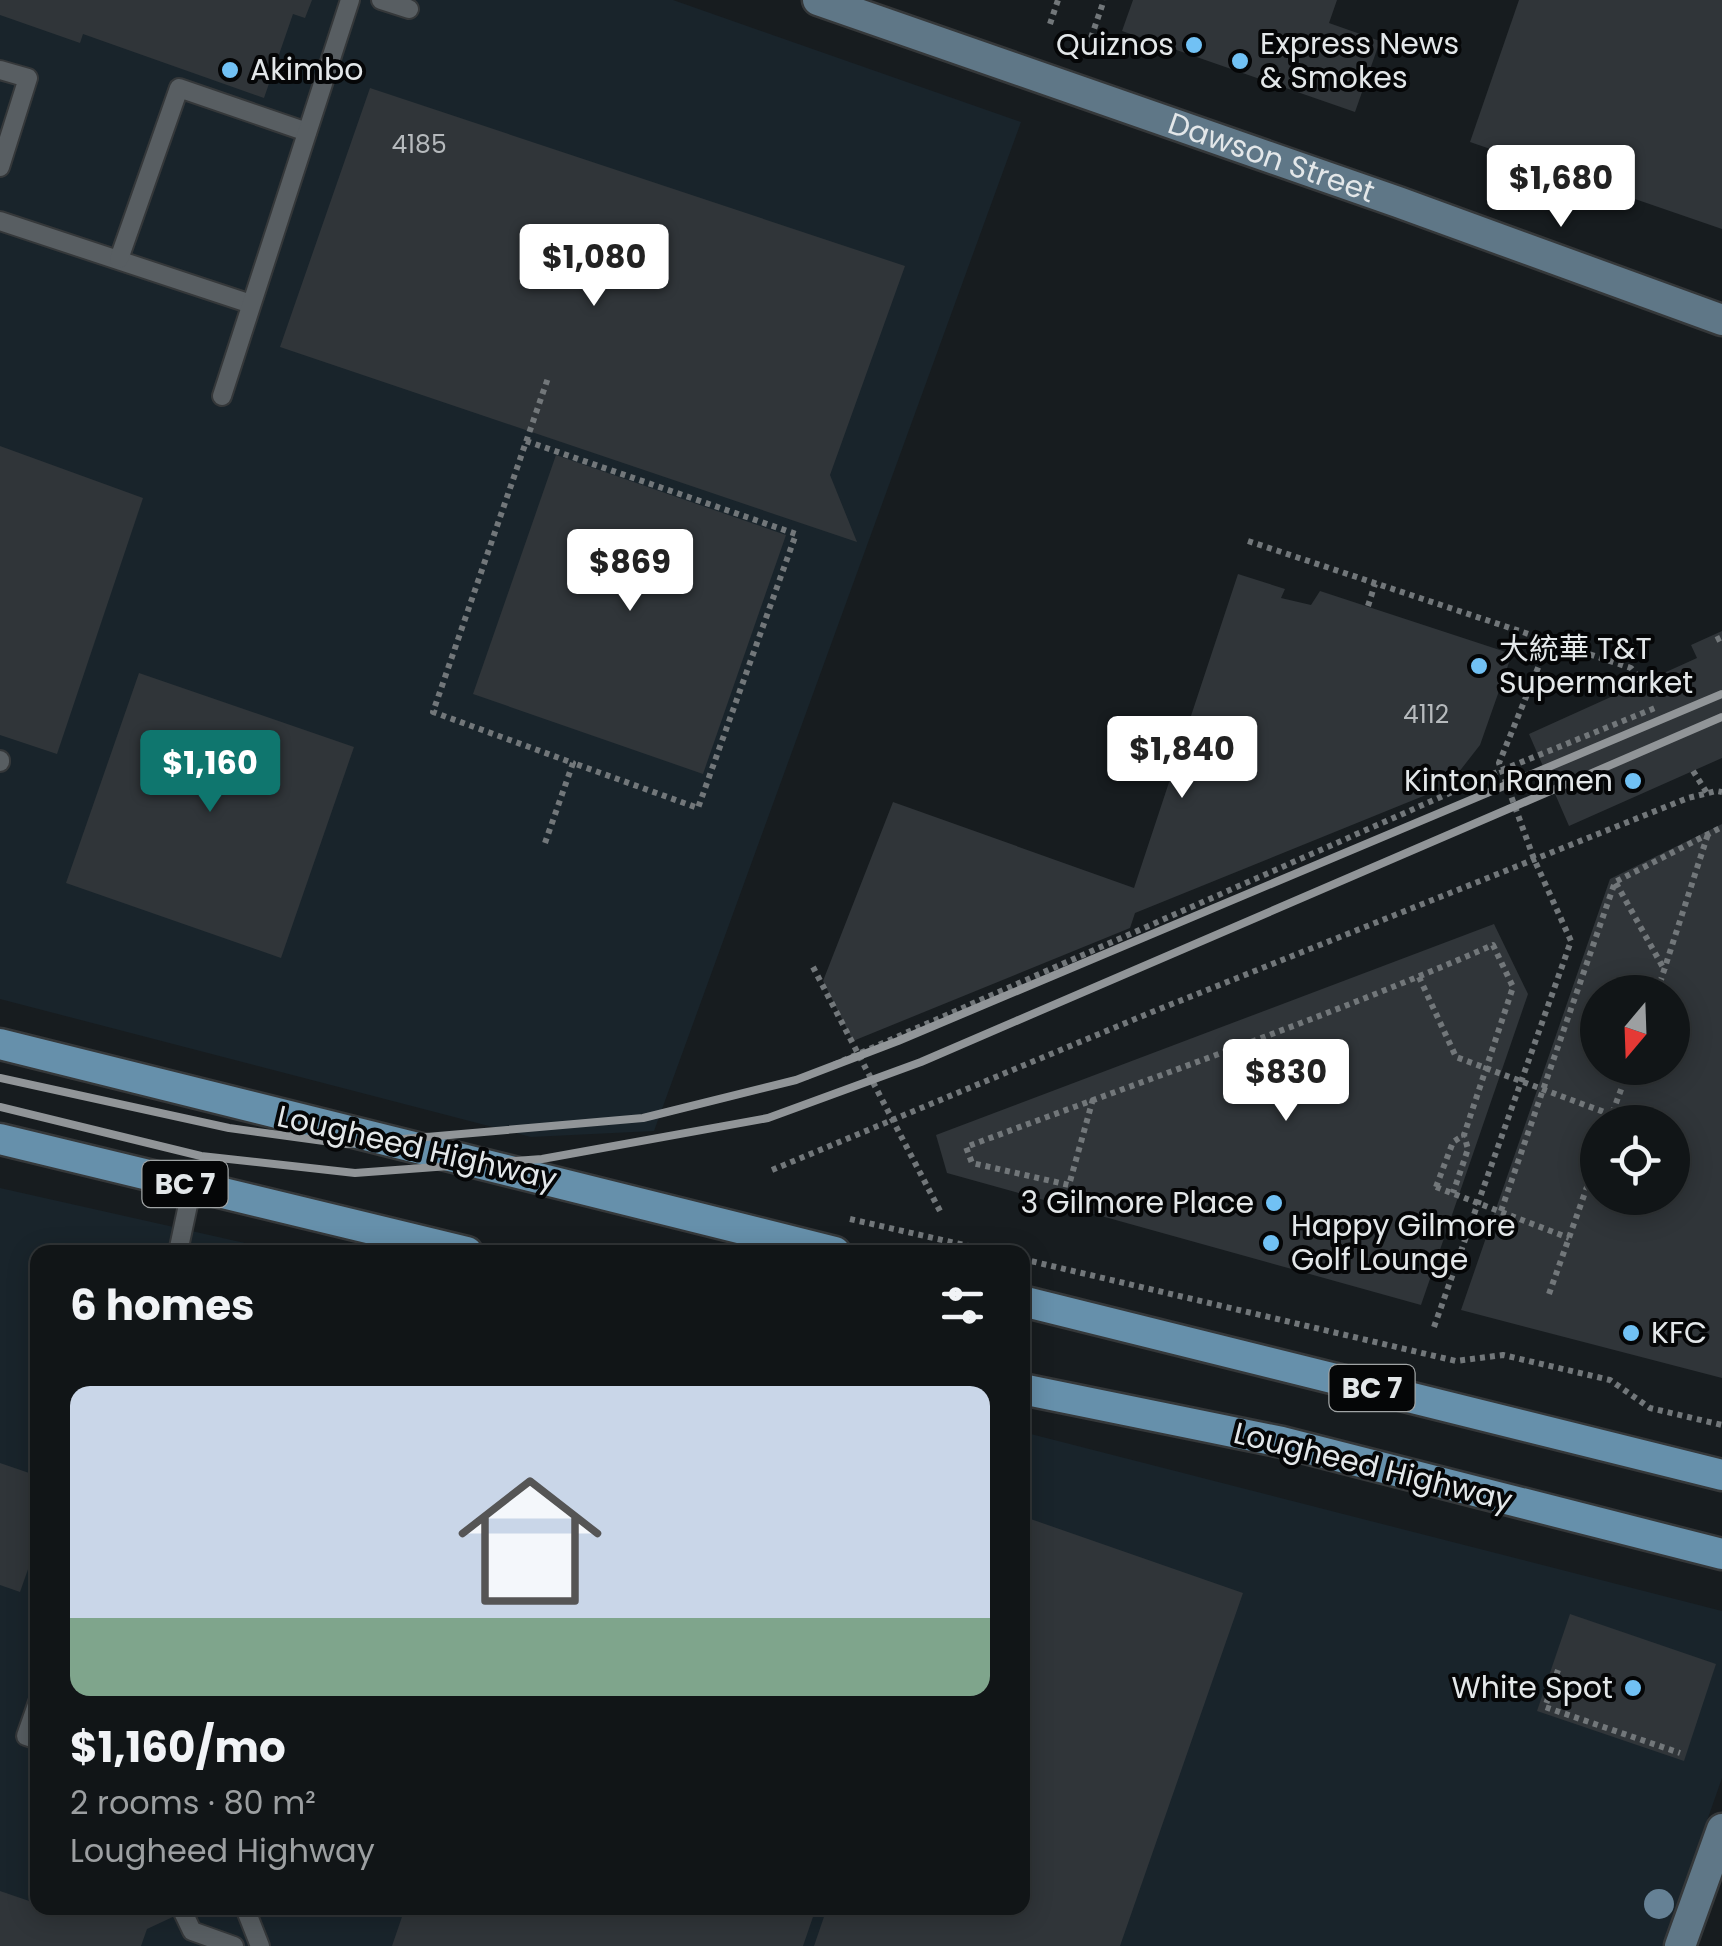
<!DOCTYPE html>
<meta charset="utf-8">
<style>
:root{--surface:#111517;--page:#1e2224;--text:#f1f3f6;--muted:#9c9fa1;--line:#303436;--accent:#0f766e}
body{margin:0;font-family:Poppins,"Noto Sans SC",sans-serif;background:var(--page);color:var(--text);height:100vh;display:flex;flex-direction:column;font-size:38px;white-space:nowrap}
*{box-sizing:border-box;margin:0}
p{font-size:32px;color:var(--muted)}
.icon{flex:none;width:55px;height:55px;fill:none;stroke:currentColor;stroke-width:2;stroke-linecap:round;stroke-linejoin:round}
.map{position:relative;flex:1;overflow:hidden}
.side{position:absolute;left:30px;top:1245px;width:1000px;height:670px;display:flex;flex-direction:column;background:var(--surface);border-radius:20px;box-shadow:0 5px 25px #0003,0 0 0 2px var(--line)}
.side>*{flex:none}
.needle{width:65px;rotate:199deg}
.tools{position:absolute;left:1580px;top:975px;display:grid;gap:20px}
.tools a{display:grid;place-items:center;width:110px;height:110px;border-radius:50%;background:var(--surface);box-shadow:0 5px 25px #0003,0 0 0 2px var(--line);font-size:50px}
.price{position:absolute;translate:-50% -85px;padding:0 22px;border-radius:10px;background:#fff;color:#222;font-size:32px;line-height:65px;filter:drop-shadow(0 2px 5px #0008)}
.price::after{content:'';position:absolute;left:50%;top:60px;width:30px;height:22px;margin-left:-15px;background:inherit;clip-path:polygon(0 0,100% 0,50% 100%)}
.price.active{background:var(--accent);color:#fff}
ul{padding:0;list-style:none}
li{display:grid;align-content:center;gap:20px;height:530px;padding:0 40px}
li+li{border-top:2px solid var(--line)}
li span{display:grid;place-items:center;height:310px;border-radius:20px;color:#555}
li>.icon{margin-inline-start:auto}
span .icon{width:180px;height:180px;fill:#fffc;stroke-width:1}
li b{font-size:42px}
h2{display:flex;justify-content:space-between;align-items:center;height:120px;padding:0 40px;font-size:42px}
.map>svg:first-child{display:block}
</style>
<div class="map">
<svg width="1722" height="1946" viewBox="0 0 1722 1946">
<rect width="100%" height="100%" fill="#171c1f"/>
<g fill="#19242b">
<polygon points="0,0 673,0 1021,122 654,1131 531,1137 0,999"/>
<polygon points="0,1188 285,1252 38,1252 38,1908 1022,1908 1023,1432 1722,1611 1722,1778 1663,1946 0,1946"/>
</g>
<g fill="#303539" fill-rule="evenodd">
<polygon points="0,0 312,0 305,18 293,14 264,98 83,34 80,43 0,15"/>
<polygon points="1133,0 1337,0 1329,23 1380,41 1355,112 1122,31"/>
<polygon points="1519,0 1722,0 1722,229 1470,142"/>
<polygon points="370,88 905,266 830,475 857,542 280,347"/>
<polygon points="0,446 143,498 57,754 0,735"/>
<polygon points="556,455 786,535 703,774 473,694"/>
<polygon points="1238,574 1285,589 1281,598 1311,605 1320,591 1512,654 1480,745 1448,786 1135,913 1130,928 853,1041 823,981 893,802 1134,888"/>
<polygon points="1722,631 1722,758 1569,826 1529,734 1697,658 1691,645"/>
<polygon points="139,673 354,747 281,958 66,883"/>
<path d="M 1722,824 L 1722,1378 L 1461,1310 L 1610,879 ZM 1598,992 L 1672,992 L 1672,1068 L 1598,1068 ZM 1598,1122 L 1672,1122 L 1672,1198 L 1598,1198 Z"/>
<polygon points="1494,924 1528,994 1421,1305 947,1173 936,1135"/>
<polygon points="0,1463 38,1476 38,1541 20,1592 0,1585"/>
<polygon points="1022,1516 1243,1593 1120,1946 814,1946 827,1908 1022,1908"/>
<polygon points="1570,1614 1716,1664 1684,1761 1537,1711"/>
<polygon points="0,1891 38,1904 38,1908 192,1908 147,1929 141,1946 0,1946"/>
<polygon points="405,1908 816,1908 803,1946 392,1946"/>
</g>
<g fill="none" stroke-linecap="round" stroke-linejoin="round">
<defs>
<g id="lane">
<polyline points="381,0 409,9"/>
<polyline points="0,70 28,78 0,167"/>
<polyline points="0,221 251,304"/>
<polyline points="119,259 179,88 307,132"/>
<polyline points="222,396 350,0"/>
<polyline points="0,760 0,762"/>
<polyline points="178,1252 192,1186"/>
<polyline points="38,1702 26,1736 38,1740"/>
<polyline points="245,1908 260,1946"/>
<polyline points="183,1912 192,1931 234,1946"/>
</g>
<g id="secondary">
<path id="s1" d="M 818,0 L 1398,202 L 1722,320"/>
<polyline points="1680,1946 1722,1829"/>
</g>
<g id="primary">
<polyline points="0,1044 835,1252"/>
<polyline points="0,1139 467,1252"/>
<polyline points="1022,1301 1722,1475"/>
<polyline points="1022,1389 1282,1442 1722,1554"/>
</g>
</defs>
<use href="#lane" stroke="#35383a" stroke-width="22"/>
<use href="#secondary" stroke="#35383a" stroke-width="35"/>
<use href="#primary" stroke="#35383a" stroke-width="35"/>
<g stroke="#72777a" stroke-width="6" stroke-dasharray="5 5" stroke-linecap="butt">
<polyline points="1050,24 1058,0"/>
<polyline points="1091,38 1104,0"/>
<polyline points="526,441 796,534 698,808 573,763"/>
<polyline points="1248,541 1631,668 1642,682"/>
<polyline points="1368,606 1375,584"/>
<polyline points="1716,640 1722,637"/>
<polyline points="1693,771 1707,793"/>
<polyline points="545,843 573,763 433,712 548,378"/>
<polyline points="1616,883 1665,971"/>
<polyline points="813,967 940,1211"/>
<polyline points="1657,992 1708,834"/>
<polyline points="806,1077 1502,770 1655,708"/>
<path d="M 1093,1099 L 1069,1185 L 972,1163 L 966,1147 C 1142,1081 1321,1020 1493,945 L 1513,987 L 1464,1135 L 1468,1149 L 1453,1193"/>
<polyline points="1609,1122 1629,1068"/>
<polyline points="772,1170 1152,1012 1688,798 1716,791 1722,792"/>
<polyline points="1436,1187 1453,1142 1464,1135"/>
<polyline points="1501,1211 1615,882 1722,827"/>
<polyline points="850,1219 995,1252"/>
<polyline points="1022,1259 1456,1361 1503,1355 1610,1380 1650,1408 1722,1425"/>
<polyline points="1549,1294 1598,1156"/>
<polyline points="1434,1327 1571,941 1534,859 1499,763 1549,641"/>
<polyline points="1558,1670 1545,1707 1680,1753"/>
</g>
<use href="#lane" stroke="#585e62" stroke-width="18"/>
<use href="#secondary" stroke="#5f7787" stroke-width="30"/>
<use href="#primary" stroke="#6690ab" stroke-width="30"/>
<g stroke="#919598" stroke-width="8">
<polyline points="0,1078 229,1128 346,1144 643,1118 796,1080 898,1041 1722,694"/>
<polyline points="0,1107 201,1156 355,1173 542,1159 768,1118 921,1062 1722,717"/>
</g>
<g stroke="#72777a" stroke-width="6" stroke-dasharray="5 5" stroke-linecap="butt">
<polyline points="1419,977 1456,1057 1612,1115"/>
<polyline points="1436,1187 1569,1238"/>
</g>
</g>
<circle fill="#658195" cx="1659" cy="1904" r="15"/>
<g fill="#71c1f4" stroke="#050607" stroke-width="4">
<circle cx="1194" cy="45" r="10"/>
<circle cx="1240" cy="61" r="10"/>
<circle cx="230" cy="70" r="10"/>
<circle cx="1479" cy="666" r="10"/>
<circle cx="1633" cy="781" r="10"/>
<circle cx="1274" cy="1203" r="10"/>
<circle cx="1271" cy="1243" r="10"/>
<circle cx="1631" cy="1333" r="10"/>
<circle cx="1633" cy="1688" r="10"/>
</g>
<g text-anchor="middle" stroke-width="8" stroke-linejoin="round" paint-order="stroke">
<g font-size="25" fill="#b6babd">
<text x="419" y="153">4185</text>
<text x="1426" y="723">4112</text>
</g>
<g fill="#050607" stroke="#a0a4a5" stroke-width="2.5">
<rect x="142.5" y="1161" width="85" height="46" rx="8"/>
<rect x="1329.5" y="1365" width="85" height="46" rx="8"/>
</g>
<g font-size="28" font-weight="bold" fill="#e3e7e9">
<text x="185" y="1194">BC 7</text>
<text x="1372" y="1398">BC 7</text>
</g>
<g font-size="30" fill="#e3e7e9" stroke="#050607" text-anchor="start">
<text x="1260" y="54">Express News<tspan x="1260" dy="34">&amp; Smokes</tspan></text>
<text x="1174" y="55" text-anchor="end">Quiznos</text>
<text x="250" y="80">Akimbo</text>
<text x="1499" y="659">大統華 T&amp;T<tspan x="1499" dy="34">Supermarket</tspan></text>
<text x="1613" y="791" text-anchor="end">Kinton Ramen</text>
<text x="1254" y="1213" text-anchor="end">3 Gilmore Place</text>
<text x="1291" y="1236">Happy Gilmore<tspan x="1291" dy="34">Golf Lounge</tspan></text>
<text x="1651" y="1343">KFC</text>
<text x="1613" y="1698" text-anchor="end">White Spot</text>
</g>
<g font-size="30" fill="#e3e7e9" stroke="#050607">
<text dy="10" stroke="none"><textPath href="#s1" startOffset="480">Dawson Street</textPath></text>
<text transform="translate(417 1148) rotate(13)" y="10">Lougheed Highway</text>
<text transform="translate(1373 1467) rotate(14)" y="10">Lougheed Highway</text>
</g>
</g>
</svg>
<div class="tools">
<a><svg class="needle" viewBox="-14 -14 28 28"><path d="M0-13l5 13h-10z" fill="#e53935"/><path d="M0 13l5-13h-10z" fill="#9c9fa1"/></svg></a>
<a><svg class="icon" aria-label="locate" viewBox="0 0 24 24"><circle cx="12" cy="12" r="6"/><path d="M12 2v4M12 18v4M2 12h4M18 12h4"/></svg></a>
</div>
<b class="price" style="left:1561px;top:230px">$1,680</b>
<b class="price" style="left:594px;top:309px">$1,080</b>
<b class="price" style="left:630px;top:614px">$869</b>
<b class="price" style="left:1182px;top:801px">$1,840</b>
<b class="price active" style="left:210px;top:815px">$1,160</b>
<b class="price" style="left:1286px;top:1124px">$830</b>
<section class="side">
<h2>6 homes<svg class="icon" aria-label="filters" viewBox="0 0 24 24"><path d="M4 7h16M4 17h16"/><circle cx="9" cy="7" r="2"/><circle cx="15" cy="17" r="2"/></svg></h2>
<ul>
<li><span style="background:linear-gradient(#c9d6e8 75%,#7fa58c 0)"><svg class="icon" aria-label="home" viewBox="0 0 24 24"><path d="M3 11l9-7 9 7M6 9v11h12V9"/></svg></span><div><b>$1,160/mo</b><p>2 rooms · 80 m²</p><p>Lougheed Highway</p></div></li>
</ul>
</section>
</div>
